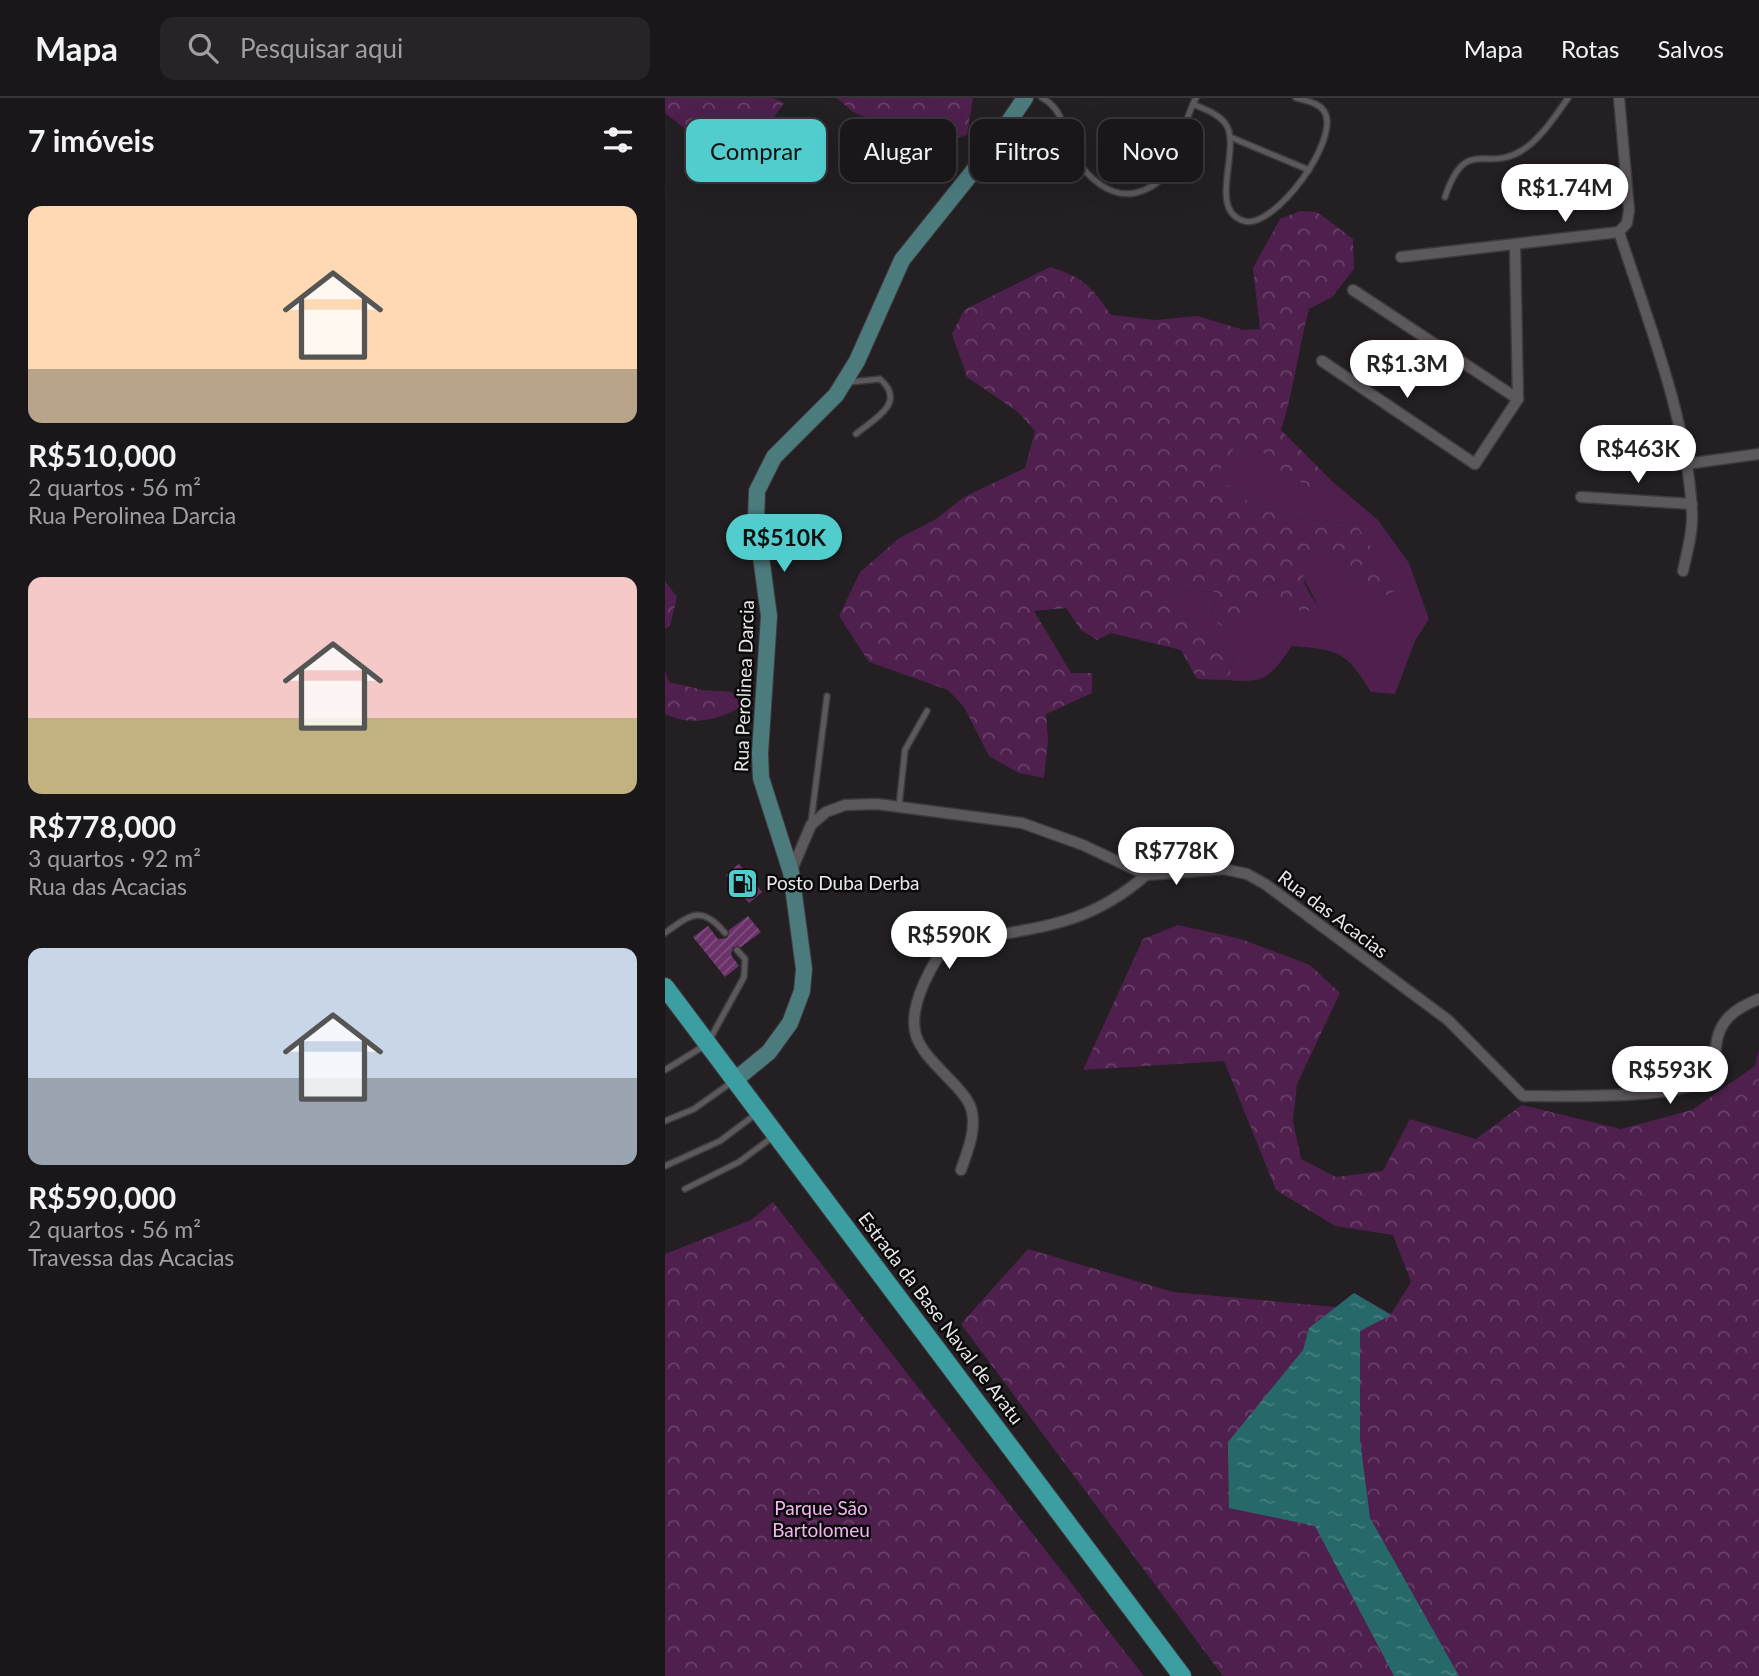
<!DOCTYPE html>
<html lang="pt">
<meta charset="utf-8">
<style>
:root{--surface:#1a171a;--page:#272427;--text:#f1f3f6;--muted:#9f9fa2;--line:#383639;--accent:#52cdcd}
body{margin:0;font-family:Lato,sans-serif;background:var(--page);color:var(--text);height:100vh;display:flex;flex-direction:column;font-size:26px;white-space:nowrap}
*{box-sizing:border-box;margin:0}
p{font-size:23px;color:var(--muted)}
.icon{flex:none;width:38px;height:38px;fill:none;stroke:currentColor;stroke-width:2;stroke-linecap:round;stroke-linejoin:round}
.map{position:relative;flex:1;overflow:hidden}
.panel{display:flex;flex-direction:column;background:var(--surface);width:665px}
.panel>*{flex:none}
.top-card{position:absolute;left:21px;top:21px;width:665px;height:63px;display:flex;gap:14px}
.price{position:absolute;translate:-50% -60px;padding:0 16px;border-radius:24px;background:#fff;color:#222;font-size:23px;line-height:46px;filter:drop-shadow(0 2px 4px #0008)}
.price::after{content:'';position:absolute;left:50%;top:42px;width:21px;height:16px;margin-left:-10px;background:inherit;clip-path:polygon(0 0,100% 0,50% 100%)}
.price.selected{background:var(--accent);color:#111}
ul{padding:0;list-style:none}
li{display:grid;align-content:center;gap:14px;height:371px;padding:0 28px}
li span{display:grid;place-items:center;height:217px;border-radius:14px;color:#555}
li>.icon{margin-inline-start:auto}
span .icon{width:126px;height:126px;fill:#fffc;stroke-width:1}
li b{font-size:30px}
h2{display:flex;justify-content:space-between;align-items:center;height:84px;padding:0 28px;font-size:30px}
.chip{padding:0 24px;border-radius:14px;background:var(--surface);box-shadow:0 7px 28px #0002,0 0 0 2px var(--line);font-size:24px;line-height:63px}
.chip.selected{background:var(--accent);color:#111}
header{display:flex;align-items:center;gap:42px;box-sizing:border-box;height:98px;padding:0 35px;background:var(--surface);border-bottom:2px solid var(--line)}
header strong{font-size:33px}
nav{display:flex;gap:38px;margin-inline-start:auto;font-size:24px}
.search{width:490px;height:63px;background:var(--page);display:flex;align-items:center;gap:18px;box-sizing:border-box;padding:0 24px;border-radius:14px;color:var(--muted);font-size:26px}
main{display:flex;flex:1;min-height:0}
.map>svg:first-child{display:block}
</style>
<header>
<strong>Mapa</strong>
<div class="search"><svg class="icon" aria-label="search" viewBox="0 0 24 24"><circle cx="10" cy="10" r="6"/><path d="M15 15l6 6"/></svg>Pesquisar aqui</div>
<nav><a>Mapa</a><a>Rotas</a><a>Salvos</a></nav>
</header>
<main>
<section class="panel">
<h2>7 imóveis<svg class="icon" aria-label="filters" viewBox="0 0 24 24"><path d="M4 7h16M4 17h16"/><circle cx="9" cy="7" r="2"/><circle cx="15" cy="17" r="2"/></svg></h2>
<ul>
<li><span style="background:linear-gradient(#ffd9b3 75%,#b9a48a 0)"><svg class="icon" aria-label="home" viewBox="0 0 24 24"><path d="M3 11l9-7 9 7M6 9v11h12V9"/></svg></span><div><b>R$510,000</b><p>2 quartos · 56 m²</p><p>Rua Perolinea Darcia</p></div></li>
<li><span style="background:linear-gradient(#f6c9c9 65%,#c2b280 0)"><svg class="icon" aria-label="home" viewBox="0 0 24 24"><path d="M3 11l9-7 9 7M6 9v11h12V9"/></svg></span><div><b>R$778,000</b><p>3 quartos · 92 m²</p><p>Rua das Acacias</p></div></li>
<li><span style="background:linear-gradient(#c9d6e8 60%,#9aa5b1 0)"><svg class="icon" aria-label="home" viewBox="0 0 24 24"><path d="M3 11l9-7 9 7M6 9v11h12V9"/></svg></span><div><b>R$590,000</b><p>2 quartos · 56 m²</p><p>Travessa das Acacias</p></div></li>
</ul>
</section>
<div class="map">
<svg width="1094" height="1578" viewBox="0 0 1094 1578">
<defs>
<pattern id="forest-crowns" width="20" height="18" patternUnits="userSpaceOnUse" patternTransform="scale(1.75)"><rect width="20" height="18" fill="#4f204e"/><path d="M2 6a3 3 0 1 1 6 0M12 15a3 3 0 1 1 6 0" fill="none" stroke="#684068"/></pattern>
<pattern id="water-ripples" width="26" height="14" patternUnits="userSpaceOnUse" patternTransform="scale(1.75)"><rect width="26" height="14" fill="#27696a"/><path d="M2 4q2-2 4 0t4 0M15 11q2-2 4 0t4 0" fill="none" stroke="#467e7f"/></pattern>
<pattern id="building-hatch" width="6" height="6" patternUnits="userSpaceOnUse" patternTransform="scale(1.75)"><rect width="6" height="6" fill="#6a3269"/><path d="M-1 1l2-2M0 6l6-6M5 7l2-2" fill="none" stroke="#7f507e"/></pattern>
</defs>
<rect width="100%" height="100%" fill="#231f23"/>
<path fill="#4f204e" d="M 588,342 L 613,370 L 645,390 L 668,384 L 713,422 L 744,465 L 764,521 L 750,543 L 730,596 L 706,594 C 681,553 674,552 627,548 C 606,578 601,586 563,582 L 569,561 L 514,516 L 508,492 L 552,494 L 546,519 L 593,502 L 598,489 L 616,481 L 655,512 L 635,473 L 641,455 L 658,447 L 685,466 L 691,487 L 691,426 L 633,421 L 587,407 L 550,377 L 571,348 Z"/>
<g fill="url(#forest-crowns)">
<polygon points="0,0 108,0 119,5 94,41 27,36 0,15"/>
<polygon points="172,0 308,0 302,37 267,47 188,14"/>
<path d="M 636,113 L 652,114 L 688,141 L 689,171 L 667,199 L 644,211 C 633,252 629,292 616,332 L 668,384 L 645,390 L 612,370 L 588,343 L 571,348 L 551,377 L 587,407 L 633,421 L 691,426 L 721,472 L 730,493 L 707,503 L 691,487 L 685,466 L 658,447 L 641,455 C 633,481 641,491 656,512 L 636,513 L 616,502 L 615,481 L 598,489 C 590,512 582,523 559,530 L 546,520 L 552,494 L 508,492 L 515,516 L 569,561 L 563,582 L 532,581 L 516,552 L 446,535 L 432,542 L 416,532 L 401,510 L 369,513 L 406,575 L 427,575 L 427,595 L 381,616 L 383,642 L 379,680 L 354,675 L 324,658 L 299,609 L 283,592 L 204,564 L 174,518 L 195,474 L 233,441 L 271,421 L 299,399 L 360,370 L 370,333 L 353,314 L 302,279 L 287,236 L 299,212 L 385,169 C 418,179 427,189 446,217 L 491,222 L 533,218 L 578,232 L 595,231 L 588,170 L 615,121 Z"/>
<polygon points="0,483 12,499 5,528 0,531"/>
<path d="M 0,572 L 4,584 L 38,592 L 67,594 L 77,608 C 54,622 26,629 0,616 Z"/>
<polygon points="513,827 576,841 645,867 675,895 632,986 628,1023 636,1061 671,1079 718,1073 745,1021 811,1041 857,1007 956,1031 1027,1012 1090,968 1094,951 1094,1578 558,1578 296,1226 363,1151 508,1194 671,1209 689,1195 726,1216 746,1184 728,1137 670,1128 611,1092 559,963 418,972 478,841"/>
<polygon points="108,1104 479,1578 0,1578 0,1156 86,1122"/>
</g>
<polygon fill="url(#water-ripples)" points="689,1195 726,1217 695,1233 695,1342 705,1420 794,1578 729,1578 650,1428 564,1410 563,1344 638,1252 644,1230"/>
<g fill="url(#building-hatch)">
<polygon points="74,766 97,794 84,805 61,777"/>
<polygon points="83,818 96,834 76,849 68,849 66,857 74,868 60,879 28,839 43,828 53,841 62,840 64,832"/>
</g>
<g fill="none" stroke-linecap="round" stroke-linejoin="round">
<defs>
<g id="lane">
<path d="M 377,0 C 401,12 398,38 410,59 C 423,80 445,100 470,95 C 483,92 494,85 501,75 C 516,53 518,23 531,0"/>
<path d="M 528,6 C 539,11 552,15 560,25 C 578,48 541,112 579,123 C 609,132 677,40 659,13 C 653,4 640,3 631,0"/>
<polyline points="565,39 644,72"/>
<path d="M 780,99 C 801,37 820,75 856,53 C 875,42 891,17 903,0"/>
<path d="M 185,284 L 215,281 C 242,305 210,320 191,336"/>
<polyline points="234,708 240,652 262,613"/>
<polyline points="146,724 162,598"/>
<path d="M 0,835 C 26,816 37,807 60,835"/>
<polyline points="45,941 79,879 80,861 72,852"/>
<polyline points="0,972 39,948"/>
<polyline points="0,1023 29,1011 67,984"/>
<polyline points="0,1068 55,1043 91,1016"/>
<polyline points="20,1091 74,1064 109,1038"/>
</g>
<g id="street">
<path d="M 954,134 C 982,220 1023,324 1027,415 C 1028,434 1022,454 1018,473"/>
<polyline points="736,159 954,134 962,125 964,112 954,0"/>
<polyline points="688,192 853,301"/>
<polyline points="657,263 810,366 853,301 850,148"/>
<polyline points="1021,366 1094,356"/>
<polyline points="916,399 1027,406"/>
<path d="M 126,774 L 146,727 L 161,714 L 180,707 L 212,706 L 357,725 L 418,747 L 481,777 L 559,771 L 582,776 L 600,786 L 783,922 L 858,998 C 891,998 1023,1002 1042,979 C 1048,970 1049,960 1051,949 C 1053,922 1071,910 1094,901"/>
<path d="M 296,1072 C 302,1054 311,1034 307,1014 C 305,1003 297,995 290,987 C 255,950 236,938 259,885 C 266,871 273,854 287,846 C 365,828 417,833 481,777"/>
</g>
<polyline id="secondary" points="70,982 104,954 125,925 137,893 139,871 126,774 96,680 95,655 104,518 91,422 92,393 109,359 171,297 192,263 237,162 322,56 360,0"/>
<polyline id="primary" points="0,889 517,1578"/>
</defs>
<use href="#lane" stroke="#3d3a3d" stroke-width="8"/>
<use href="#street" stroke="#3d3a3d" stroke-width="13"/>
<use href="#secondary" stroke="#3d3a3d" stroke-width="18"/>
<use href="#primary" stroke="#3d3a3d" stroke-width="20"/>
<use href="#lane" stroke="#5d585c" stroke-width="5"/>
<use href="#street" stroke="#5d585c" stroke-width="10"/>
<use href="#secondary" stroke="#4c7b7e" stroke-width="16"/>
<use href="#primary" stroke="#3c9ea0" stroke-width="18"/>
</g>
<defs>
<symbol id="fuel-square" viewBox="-11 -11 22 22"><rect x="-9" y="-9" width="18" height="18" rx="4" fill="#52cdcd" stroke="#0b0a0b"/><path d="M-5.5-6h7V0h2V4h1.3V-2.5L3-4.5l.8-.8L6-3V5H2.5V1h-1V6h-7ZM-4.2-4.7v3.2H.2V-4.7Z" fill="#111"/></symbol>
</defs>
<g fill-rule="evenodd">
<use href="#fuel-square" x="60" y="768" width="35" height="35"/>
</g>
<g text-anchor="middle" stroke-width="5" stroke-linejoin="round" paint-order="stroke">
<g font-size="19" fill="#e9e7e9" stroke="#0b0a0b">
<text transform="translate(79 588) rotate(-88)" y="7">Rua Perolinea Darcia</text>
<text transform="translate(668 816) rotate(37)" y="7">Rua das Acacias</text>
<text transform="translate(276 1220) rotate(53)" y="7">Estrada da Base Naval de Aratu</text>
</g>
<g font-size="19" fill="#e9e7e9" stroke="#0b0a0b" text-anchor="start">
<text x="101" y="792">Posto Duba Derba</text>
</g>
<g font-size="19" fill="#f7b4f4" stroke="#0b0a0b">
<text x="156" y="1417">Parque São<tspan x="156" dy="22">Bartolomeu</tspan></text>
</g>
</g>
</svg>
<b class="price" style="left:900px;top:126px">R$1.74M</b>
<b class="price" style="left:742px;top:302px">R$1.3M</b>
<b class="price" style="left:973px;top:387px">R$463K</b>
<b class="price selected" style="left:119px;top:476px">R$510K</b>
<b class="price" style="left:511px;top:789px">R$778K</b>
<b class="price" style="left:284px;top:873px">R$590K</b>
<b class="price" style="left:1005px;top:1008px">R$593K</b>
<div class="top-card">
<a class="chip selected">Comprar</a>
<a class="chip">Alugar</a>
<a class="chip">Filtros</a>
<a class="chip">Novo</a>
</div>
</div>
</main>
